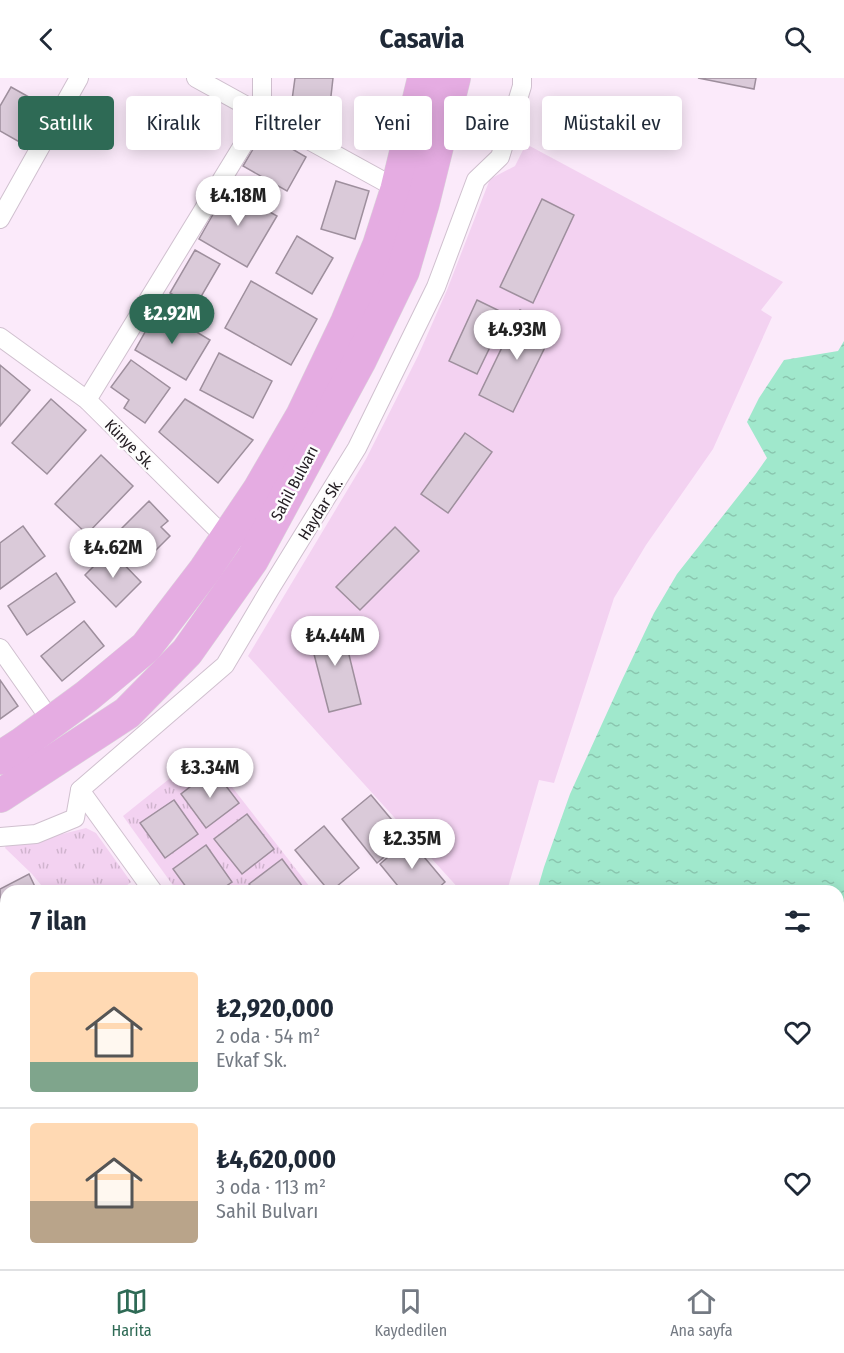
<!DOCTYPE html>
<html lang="tr">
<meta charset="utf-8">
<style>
:root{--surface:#fff;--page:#f2f2f3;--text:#1f2937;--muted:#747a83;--line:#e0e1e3;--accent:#2e6a55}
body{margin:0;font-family:"Fira Sans Condensed",sans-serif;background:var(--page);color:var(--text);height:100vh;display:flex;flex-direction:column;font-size:22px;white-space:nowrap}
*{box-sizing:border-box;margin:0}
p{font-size:20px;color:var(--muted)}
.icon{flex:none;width:33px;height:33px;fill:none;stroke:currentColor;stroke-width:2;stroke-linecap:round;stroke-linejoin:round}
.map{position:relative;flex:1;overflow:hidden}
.side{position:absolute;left:0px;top:807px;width:844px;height:384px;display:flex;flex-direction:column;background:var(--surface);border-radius:18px 18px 0 0;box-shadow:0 3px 15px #0003}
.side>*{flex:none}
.banner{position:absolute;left:18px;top:18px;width:808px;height:54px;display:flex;gap:12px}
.price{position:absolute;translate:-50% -51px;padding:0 14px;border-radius:21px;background:#fff;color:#222;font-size:20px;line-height:39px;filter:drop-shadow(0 2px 3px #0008)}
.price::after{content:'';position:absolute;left:50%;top:36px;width:18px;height:14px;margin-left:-9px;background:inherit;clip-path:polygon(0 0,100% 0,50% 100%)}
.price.selected{background:var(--accent);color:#fff}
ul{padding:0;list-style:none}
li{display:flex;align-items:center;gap:18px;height:150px;padding:0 30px}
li+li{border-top:2px solid var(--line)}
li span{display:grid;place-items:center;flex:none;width:168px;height:120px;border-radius:6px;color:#555}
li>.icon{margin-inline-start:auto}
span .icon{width:72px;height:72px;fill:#fffc;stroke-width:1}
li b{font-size:26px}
h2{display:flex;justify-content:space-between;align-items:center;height:72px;padding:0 30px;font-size:26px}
.chip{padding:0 21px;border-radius:6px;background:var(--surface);box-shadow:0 3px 15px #0003;font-size:21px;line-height:54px}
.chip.selected{background:var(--accent);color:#fff}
header{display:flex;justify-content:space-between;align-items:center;height:78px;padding:0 30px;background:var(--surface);font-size:27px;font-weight:700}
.menu{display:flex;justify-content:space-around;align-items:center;height:84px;border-top:2px solid var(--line);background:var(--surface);font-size:16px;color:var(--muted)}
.menu a{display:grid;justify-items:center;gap:3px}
.menu .selected{color:var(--accent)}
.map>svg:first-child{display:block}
</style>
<header><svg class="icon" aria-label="back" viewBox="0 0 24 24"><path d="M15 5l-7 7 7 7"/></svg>Casavia<svg class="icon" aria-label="search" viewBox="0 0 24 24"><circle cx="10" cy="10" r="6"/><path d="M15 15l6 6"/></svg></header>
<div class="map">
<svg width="844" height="1191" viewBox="0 0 844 1191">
<defs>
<pattern id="grass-tufts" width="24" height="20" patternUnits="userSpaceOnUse" patternTransform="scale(1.5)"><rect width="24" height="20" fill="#f3d2f1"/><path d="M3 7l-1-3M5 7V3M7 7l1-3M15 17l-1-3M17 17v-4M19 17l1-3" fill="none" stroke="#d0b4ce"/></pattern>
<pattern id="water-ripples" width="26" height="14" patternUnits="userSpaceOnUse" patternTransform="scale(1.5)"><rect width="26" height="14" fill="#a0e8cc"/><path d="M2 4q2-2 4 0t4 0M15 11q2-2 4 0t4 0" fill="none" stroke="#8ac6af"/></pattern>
</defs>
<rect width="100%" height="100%" fill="#fbeafa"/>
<g fill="url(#grass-tufts)">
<polygon points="204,673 313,813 177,813 123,738"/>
<polygon points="86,750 96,755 131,804 120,813 46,813 32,796 5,770 8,763 31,764"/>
</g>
<g fill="#f3d2f1">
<polygon points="526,66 783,204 761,232 772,239 713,371 646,467 614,520 554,705 539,702 507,813 461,813 248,578 366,381 418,278 447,212 490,101 515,88"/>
<polygon points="209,1185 272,1185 271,1191 205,1191"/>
<polygon points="311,1185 434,1185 434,1191 310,1191"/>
</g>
<polygon fill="url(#water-ripples)" points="844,263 844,1191 759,1191 758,1185 838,1185 838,813 537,813 544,789 570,716 622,602 654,535 677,496 755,397 767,380 747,344 759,320 784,282 838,273"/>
<g fill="#dacad9" stroke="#9e8f9d" stroke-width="1.5">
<polygon points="295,0 333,0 330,27 292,22"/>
<polygon points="698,0 756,0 754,11"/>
<polygon points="11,9 45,28 23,66 0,53 0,28"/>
<polygon points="263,54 306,79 287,113 243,88"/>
<polygon points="336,103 369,113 355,161 321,151"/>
<polygon points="228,110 277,138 247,189 199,161"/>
<polygon points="542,121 574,137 533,225 500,209"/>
<polygon points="297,158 333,180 312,216 276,195"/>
<polygon points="195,172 220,186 195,229 170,215"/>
<polygon points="251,203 317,241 291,287 225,250"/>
<polygon points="477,222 506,236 477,296 449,283"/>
<polygon points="158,231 210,262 186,302 135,272"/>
<polygon points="520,232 555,249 513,334 479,317"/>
<polygon points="219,275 272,303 253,340 200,312"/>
<polygon points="131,282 170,310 145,345 124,330 129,322 111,309"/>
<polygon points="0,287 30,312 0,348"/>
<polygon points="51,321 86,352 47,396 12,365"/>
<polygon points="185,321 253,362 218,405 159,354"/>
<polygon points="465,355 492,374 448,435 421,416"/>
<polygon points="101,377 133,408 87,456 55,426"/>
<polygon points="149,423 168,443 161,449 170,458 150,478 122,450"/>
<polygon points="23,448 45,478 0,511 0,465"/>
<polygon points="395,449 419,473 360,532 336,509"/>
<polygon points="110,472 141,504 116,529 85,497"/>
<polygon points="56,495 75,524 27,557 8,528"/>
<polygon points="84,543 104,568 62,603 41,578"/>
<polygon points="341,544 361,626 329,634 308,553"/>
<polygon points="0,602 18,628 0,641"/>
<polygon points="213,691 239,725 206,750 181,716"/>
<polygon points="371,717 407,760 377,785 342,741"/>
<polygon points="174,722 198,756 165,780 140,745"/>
<polygon points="247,736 274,771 242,796 214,761"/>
<polygon points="324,748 359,790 331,813 329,813 295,772"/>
<polygon points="409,761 445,804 435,813 402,813 380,786"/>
<polygon points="206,767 232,804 219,813 189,813 173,791"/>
<polygon points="282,781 306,813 255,813 249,806"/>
<polygon points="29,796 37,813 6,813 6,853 0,856 0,811"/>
<polygon points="6,999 6,1038 0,1034 0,1009"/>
<polygon points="0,1110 6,1113 6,1178 0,1190"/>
<polygon points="48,1185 106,1185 103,1191 45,1191"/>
<polygon points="560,1185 714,1185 715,1191 518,1191"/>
</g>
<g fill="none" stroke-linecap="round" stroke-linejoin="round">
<defs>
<g id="lane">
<polyline points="173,1185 176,1191"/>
<polyline points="464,1191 467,1185"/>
</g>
<g id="street">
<polyline points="196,0 403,114"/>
<polyline points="0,141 79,0"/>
<polyline points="0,259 87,322 232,466"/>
<polyline points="87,322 262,36 262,0"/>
<polyline points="0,570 52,644"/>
<polyline points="80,712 153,813"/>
<polyline points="0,759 36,756 75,740 80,712 225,587 270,511 357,370 436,209 476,102 500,79 522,8 522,0"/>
<polyline points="0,894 6,898"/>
<polyline points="0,1079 6,1082"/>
</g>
<g id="highway">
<polyline points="0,680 23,665 87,618 146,569 205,492 259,412 302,338 347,244 379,167 397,111 424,0"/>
<polyline points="0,718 127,635 187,574 252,482 359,284 403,193 423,125 454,0"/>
</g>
</defs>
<use href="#lane" stroke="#d0c0cf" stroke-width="10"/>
<use href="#street" stroke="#d0c0cf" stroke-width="20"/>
<use href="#highway" stroke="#dbdbdb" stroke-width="34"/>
<use href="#lane" stroke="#fff" stroke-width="9"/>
<use href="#street" stroke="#fff" stroke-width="18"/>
<use href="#highway" stroke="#e5ace2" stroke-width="33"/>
</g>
<g text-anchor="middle" stroke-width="5" stroke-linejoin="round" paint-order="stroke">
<g font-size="16" fill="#211b20" stroke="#fdfdfd">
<text transform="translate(130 366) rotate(45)" y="6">Künye Sk.</text>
<text transform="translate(294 405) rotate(-62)" y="6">Sahil Bulvarı</text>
<text transform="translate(320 431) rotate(-58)" y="6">Haydar Sk.</text>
</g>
</g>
</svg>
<b class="price" style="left:238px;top:149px">₺4.18M</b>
<b class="price selected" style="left:172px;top:267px">₺2.92M</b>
<b class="price" style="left:517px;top:283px">₺4.93M</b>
<b class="price" style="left:113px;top:501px">₺4.62M</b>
<b class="price" style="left:335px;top:589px">₺4.44M</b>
<b class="price" style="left:210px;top:721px">₺3.34M</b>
<b class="price" style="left:412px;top:792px">₺2.35M</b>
<div class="banner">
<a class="chip selected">Satılık</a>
<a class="chip">Kiralık</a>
<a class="chip">Filtreler</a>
<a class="chip">Yeni</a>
<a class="chip">Daire</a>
<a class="chip">Müstakil ev</a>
</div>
<section class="side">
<h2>7 ilan<svg class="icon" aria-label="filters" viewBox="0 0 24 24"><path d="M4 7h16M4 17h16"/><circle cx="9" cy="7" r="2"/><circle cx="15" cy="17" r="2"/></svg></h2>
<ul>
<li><span style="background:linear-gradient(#ffd9b3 75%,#7fa58c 0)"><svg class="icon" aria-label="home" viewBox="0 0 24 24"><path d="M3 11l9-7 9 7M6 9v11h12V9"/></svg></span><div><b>₺2,920,000</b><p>2 oda · 54 m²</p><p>Evkaf Sk.</p></div><svg class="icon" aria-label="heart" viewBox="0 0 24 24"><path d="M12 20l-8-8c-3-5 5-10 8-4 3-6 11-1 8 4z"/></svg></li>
<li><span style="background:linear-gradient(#ffd9b3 65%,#b9a48a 0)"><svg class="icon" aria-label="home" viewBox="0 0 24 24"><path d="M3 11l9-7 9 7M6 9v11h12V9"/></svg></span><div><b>₺4,620,000</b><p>3 oda · 113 m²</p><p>Sahil Bulvarı</p></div><svg class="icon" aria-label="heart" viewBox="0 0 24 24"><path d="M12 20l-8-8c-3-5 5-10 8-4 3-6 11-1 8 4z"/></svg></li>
</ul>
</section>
</div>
<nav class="menu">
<a class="selected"><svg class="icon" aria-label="map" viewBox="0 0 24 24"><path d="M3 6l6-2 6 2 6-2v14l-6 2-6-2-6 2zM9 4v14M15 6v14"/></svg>Harita</a>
<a><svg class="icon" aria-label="saved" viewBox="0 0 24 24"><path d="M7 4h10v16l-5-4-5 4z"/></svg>Kaydedilen</a>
<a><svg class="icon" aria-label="home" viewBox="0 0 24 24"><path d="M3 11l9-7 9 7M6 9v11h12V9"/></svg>Ana sayfa</a>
</nav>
